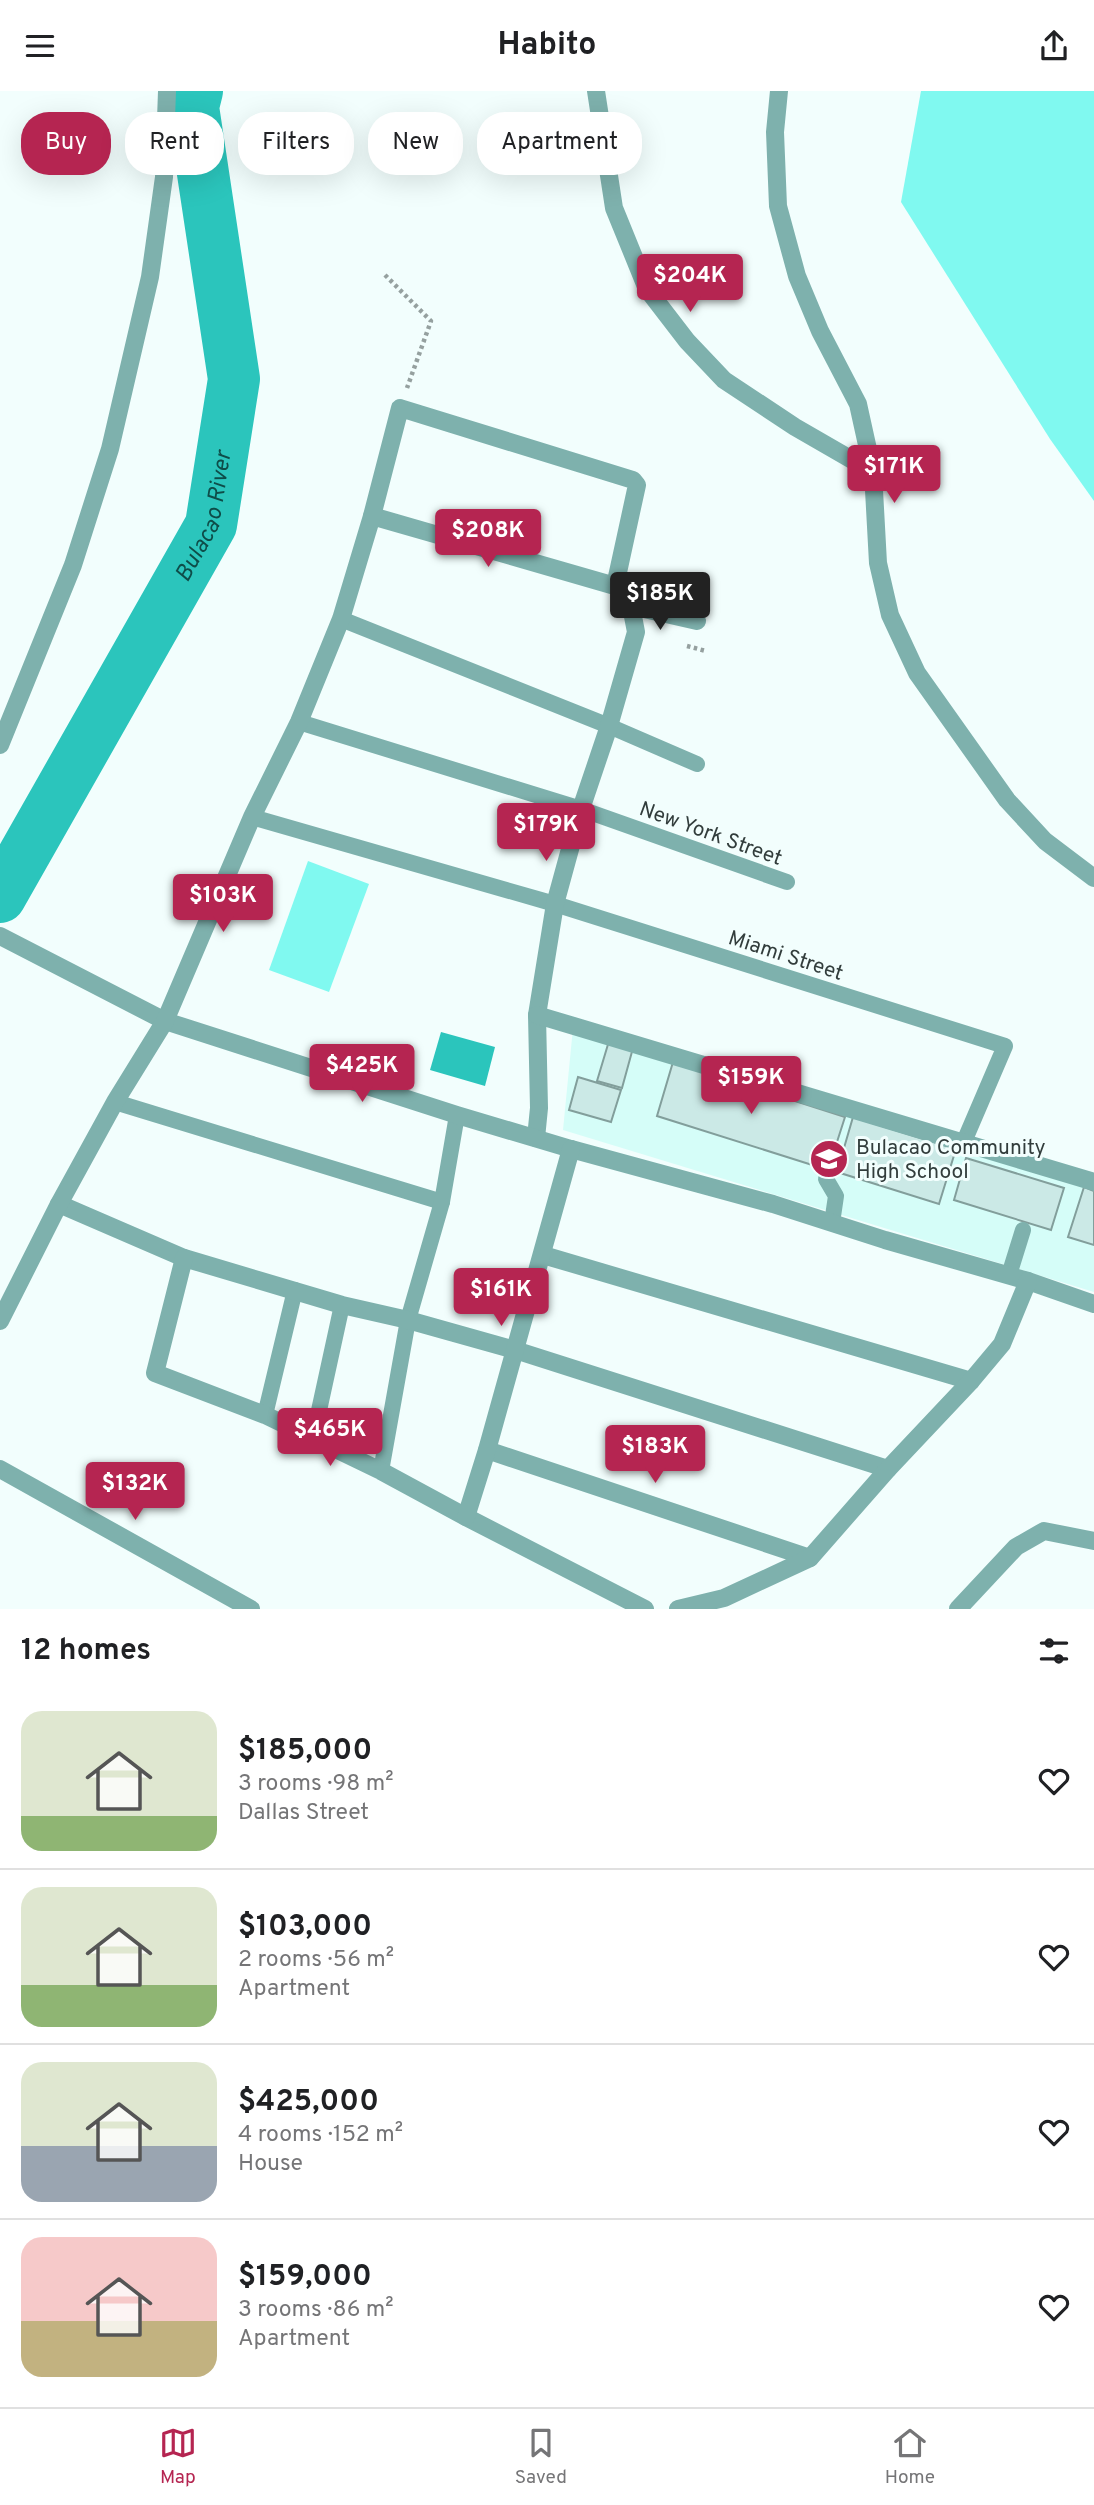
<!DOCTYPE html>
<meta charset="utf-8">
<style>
:root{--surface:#fff;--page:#f2f2f2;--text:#202124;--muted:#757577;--line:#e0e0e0;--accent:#b52551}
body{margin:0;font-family:Overpass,sans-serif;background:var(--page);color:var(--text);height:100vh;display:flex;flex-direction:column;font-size:26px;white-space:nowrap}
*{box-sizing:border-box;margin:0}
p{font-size:23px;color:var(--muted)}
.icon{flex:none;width:38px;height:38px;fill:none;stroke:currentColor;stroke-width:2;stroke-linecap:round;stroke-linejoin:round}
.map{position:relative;height:1518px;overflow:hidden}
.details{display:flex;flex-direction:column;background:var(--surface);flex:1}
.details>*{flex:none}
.hud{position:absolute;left:21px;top:21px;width:700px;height:63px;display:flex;gap:14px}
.price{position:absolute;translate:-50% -60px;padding:0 16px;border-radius:7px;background:var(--accent);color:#fff;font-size:23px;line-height:46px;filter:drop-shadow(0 2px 4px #0008)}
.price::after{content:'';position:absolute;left:50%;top:42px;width:21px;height:16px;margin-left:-10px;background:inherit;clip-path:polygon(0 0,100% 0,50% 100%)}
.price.selected{background:#222;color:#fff}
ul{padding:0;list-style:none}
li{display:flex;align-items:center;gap:21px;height:175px;padding:0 21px}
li+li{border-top:2px solid var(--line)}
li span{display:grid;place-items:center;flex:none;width:196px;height:140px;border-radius:21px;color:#555}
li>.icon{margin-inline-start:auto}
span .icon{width:84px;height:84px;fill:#fffc;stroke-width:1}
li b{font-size:30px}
h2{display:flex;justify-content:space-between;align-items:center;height:84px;padding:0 21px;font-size:30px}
.pill{padding:0 24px;border-radius:28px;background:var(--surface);box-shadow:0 7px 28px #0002;font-size:24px;line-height:63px}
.pill.selected{background:var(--accent);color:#fff}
header{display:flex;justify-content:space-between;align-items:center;height:91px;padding:0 21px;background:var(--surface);font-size:32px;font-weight:700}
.dock{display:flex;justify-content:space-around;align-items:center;height:98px;border-top:2px solid var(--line);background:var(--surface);font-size:19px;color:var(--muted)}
.dock a{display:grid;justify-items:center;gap:4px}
.dock .selected{color:var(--accent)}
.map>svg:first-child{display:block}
</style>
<header><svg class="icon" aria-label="menu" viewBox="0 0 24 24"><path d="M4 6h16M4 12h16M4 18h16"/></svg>Habito<svg class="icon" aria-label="share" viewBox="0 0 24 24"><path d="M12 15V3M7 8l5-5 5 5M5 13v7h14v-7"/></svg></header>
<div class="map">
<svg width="1094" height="1518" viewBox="0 0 1094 1518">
<rect width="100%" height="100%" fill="#f2fefd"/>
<polygon fill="#d5fdf8" points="573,937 1094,1097 1094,1201 563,1039"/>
<g fill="#80f9f0">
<polygon points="921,0 1094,0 1094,410 1050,348 901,111"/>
<polygon points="308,770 369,793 329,901 269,879"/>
</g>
<polygon fill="#2bc5bc" points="441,941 495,956 485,995 430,979"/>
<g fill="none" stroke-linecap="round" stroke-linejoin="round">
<path stroke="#2bc5bc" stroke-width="52" id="s1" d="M 0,806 L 211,434 L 234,288 L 193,16 L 197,0"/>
</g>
<g fill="#cbe9e6" stroke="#829e9b" stroke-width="2">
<polygon points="609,950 633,957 622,997 597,990"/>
<polygon points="673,971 845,1026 828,1079 657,1025"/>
<polygon points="578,986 621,999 611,1031 569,1019"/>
<polygon points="853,1026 956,1058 939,1113 837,1081"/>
<polygon points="966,1067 1064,1097 1051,1139 954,1109"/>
<polygon points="1084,1096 1094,1100 1094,1154 1068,1146"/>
</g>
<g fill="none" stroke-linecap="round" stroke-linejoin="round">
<g stroke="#95a09f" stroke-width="4.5" stroke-dasharray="3.5 3.5" stroke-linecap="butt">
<polyline points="385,184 431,230 407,297"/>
<polyline points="687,555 706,560"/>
</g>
<g stroke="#7eb1ad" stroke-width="16">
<polyline points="341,528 609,635 697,673"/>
<polyline points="299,631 581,718 787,791"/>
<polyline points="252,726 555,813 1005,955 963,1053"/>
<polyline points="115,1011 442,1111"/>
<polyline points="826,1088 836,1105 832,1132"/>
<polyline points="1009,1184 1023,1139"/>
<polyline points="265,1324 295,1199"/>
<polyline points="313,1347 342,1214"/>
<polyline points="381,1380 408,1229 442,1111 457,1024"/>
</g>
<g stroke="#7eb1ad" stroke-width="18">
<polyline points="596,0 614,117 647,198 687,250 724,289 795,336 873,381"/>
<polyline points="779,0 775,41 778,115 797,185 820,240 858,313 873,381 878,472 890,524 917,582 1007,709 1045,750 1094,787"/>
<polyline points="372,425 615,495 624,503 631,515 636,541 609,635 581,718 555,813 537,924 539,1017 536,1047"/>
<polyline points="631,515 697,530"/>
<polyline points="0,654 73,474 110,358 150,186 164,86 167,0"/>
<polyline points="0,845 165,930 457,1024 571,1058 773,1113 885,1149 1028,1190 1094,1213"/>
<polyline points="537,924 1094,1091"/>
<polyline points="59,1113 184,1167 342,1214 408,1229 515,1259 888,1378"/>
<polyline points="543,1164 971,1290"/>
<polyline points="184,1167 155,1282 265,1324 381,1380 466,1426 645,1518"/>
<polyline points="0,1230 59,1113 115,1011 165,930 252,726 299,631 341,528 372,425 400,317 633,389 637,394 615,495"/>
<polyline points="487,1359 810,1467"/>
<polyline points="0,1378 251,1518"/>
<polyline points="466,1426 487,1359 571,1058"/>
<polyline points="678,1518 724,1507 810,1467 888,1378 971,1290 1002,1253 1028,1190"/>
<polyline points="958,1518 1016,1456 1044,1440 1094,1450"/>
</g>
</g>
<defs>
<symbol id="school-disc" viewBox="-11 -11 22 22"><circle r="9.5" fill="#b52551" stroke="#f2fefd"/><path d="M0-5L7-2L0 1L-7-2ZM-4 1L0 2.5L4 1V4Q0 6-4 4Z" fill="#fff"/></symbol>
</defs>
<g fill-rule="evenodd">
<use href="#school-disc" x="807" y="1046" width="44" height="44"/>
</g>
<g text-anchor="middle" stroke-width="6" stroke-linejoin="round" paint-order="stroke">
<g font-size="21" fill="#323d3c" stroke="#f2fefd">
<text transform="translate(711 742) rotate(20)" y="7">New York Street</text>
<text transform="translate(786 864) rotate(18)" y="7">Miami Street</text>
</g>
<g font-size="21" fill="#323d3c" stroke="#f2fefd" text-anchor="start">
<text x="856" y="1063">Bulacao Community<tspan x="856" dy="24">High School</tspan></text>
</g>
<g font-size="23" font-style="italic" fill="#0e4d49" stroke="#f2fefd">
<text dy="8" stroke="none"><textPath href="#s1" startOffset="434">Bulacao River</textPath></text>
</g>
</g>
</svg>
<b class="price" style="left:690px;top:223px">$204K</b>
<b class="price" style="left:894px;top:414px">$171K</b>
<b class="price" style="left:488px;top:478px">$208K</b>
<b class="price selected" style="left:660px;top:541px">$185K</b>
<b class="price" style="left:546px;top:772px">$179K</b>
<b class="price" style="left:223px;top:843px">$103K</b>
<b class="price" style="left:362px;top:1013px">$425K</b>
<b class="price" style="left:751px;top:1025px">$159K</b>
<b class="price" style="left:501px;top:1237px">$161K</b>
<b class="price" style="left:330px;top:1377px">$465K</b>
<b class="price" style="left:655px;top:1394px">$183K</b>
<b class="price" style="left:135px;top:1431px">$132K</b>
<div class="hud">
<a class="pill selected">Buy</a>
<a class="pill">Rent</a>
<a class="pill">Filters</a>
<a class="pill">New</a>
<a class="pill">Apartment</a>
</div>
</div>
<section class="details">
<h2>12 homes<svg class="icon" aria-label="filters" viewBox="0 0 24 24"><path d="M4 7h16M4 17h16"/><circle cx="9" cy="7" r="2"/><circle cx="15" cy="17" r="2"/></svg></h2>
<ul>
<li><span style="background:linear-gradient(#dfe7d0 75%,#8fb573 0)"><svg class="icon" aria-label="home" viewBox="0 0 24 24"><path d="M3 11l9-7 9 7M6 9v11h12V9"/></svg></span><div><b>$185,000</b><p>3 rooms · 98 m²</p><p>Dallas Street</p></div><svg class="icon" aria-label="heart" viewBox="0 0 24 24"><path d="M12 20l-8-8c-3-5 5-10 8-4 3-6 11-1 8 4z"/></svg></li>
<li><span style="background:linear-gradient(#dfe7d0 70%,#8fb573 0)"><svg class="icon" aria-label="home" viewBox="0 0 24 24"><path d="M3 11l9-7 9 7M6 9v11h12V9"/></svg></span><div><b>$103,000</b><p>2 rooms · 56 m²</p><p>Apartment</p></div><svg class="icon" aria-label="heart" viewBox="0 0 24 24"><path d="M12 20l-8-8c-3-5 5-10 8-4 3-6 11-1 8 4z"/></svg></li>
<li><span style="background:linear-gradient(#dfe7d0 60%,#9aa5b1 0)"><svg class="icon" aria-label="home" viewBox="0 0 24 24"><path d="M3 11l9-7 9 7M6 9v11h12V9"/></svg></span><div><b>$425,000</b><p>4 rooms · 152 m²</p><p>House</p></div><svg class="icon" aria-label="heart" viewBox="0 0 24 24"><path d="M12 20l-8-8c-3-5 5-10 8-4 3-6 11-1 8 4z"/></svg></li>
<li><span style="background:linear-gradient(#f6c9c9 60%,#c2b280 0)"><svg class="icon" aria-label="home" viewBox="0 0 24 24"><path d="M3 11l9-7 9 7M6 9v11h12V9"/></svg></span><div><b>$159,000</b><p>3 rooms · 86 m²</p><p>Apartment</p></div><svg class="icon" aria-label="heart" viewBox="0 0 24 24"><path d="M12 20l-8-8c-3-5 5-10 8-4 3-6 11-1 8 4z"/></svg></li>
</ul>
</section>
<nav class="dock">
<a class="selected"><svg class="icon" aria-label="map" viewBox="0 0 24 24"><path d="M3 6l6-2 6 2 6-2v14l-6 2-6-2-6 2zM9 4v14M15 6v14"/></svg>Map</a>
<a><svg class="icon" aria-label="saved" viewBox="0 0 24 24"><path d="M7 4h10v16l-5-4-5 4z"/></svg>Saved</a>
<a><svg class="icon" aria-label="home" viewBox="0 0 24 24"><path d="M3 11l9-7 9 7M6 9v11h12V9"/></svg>Home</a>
</nav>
